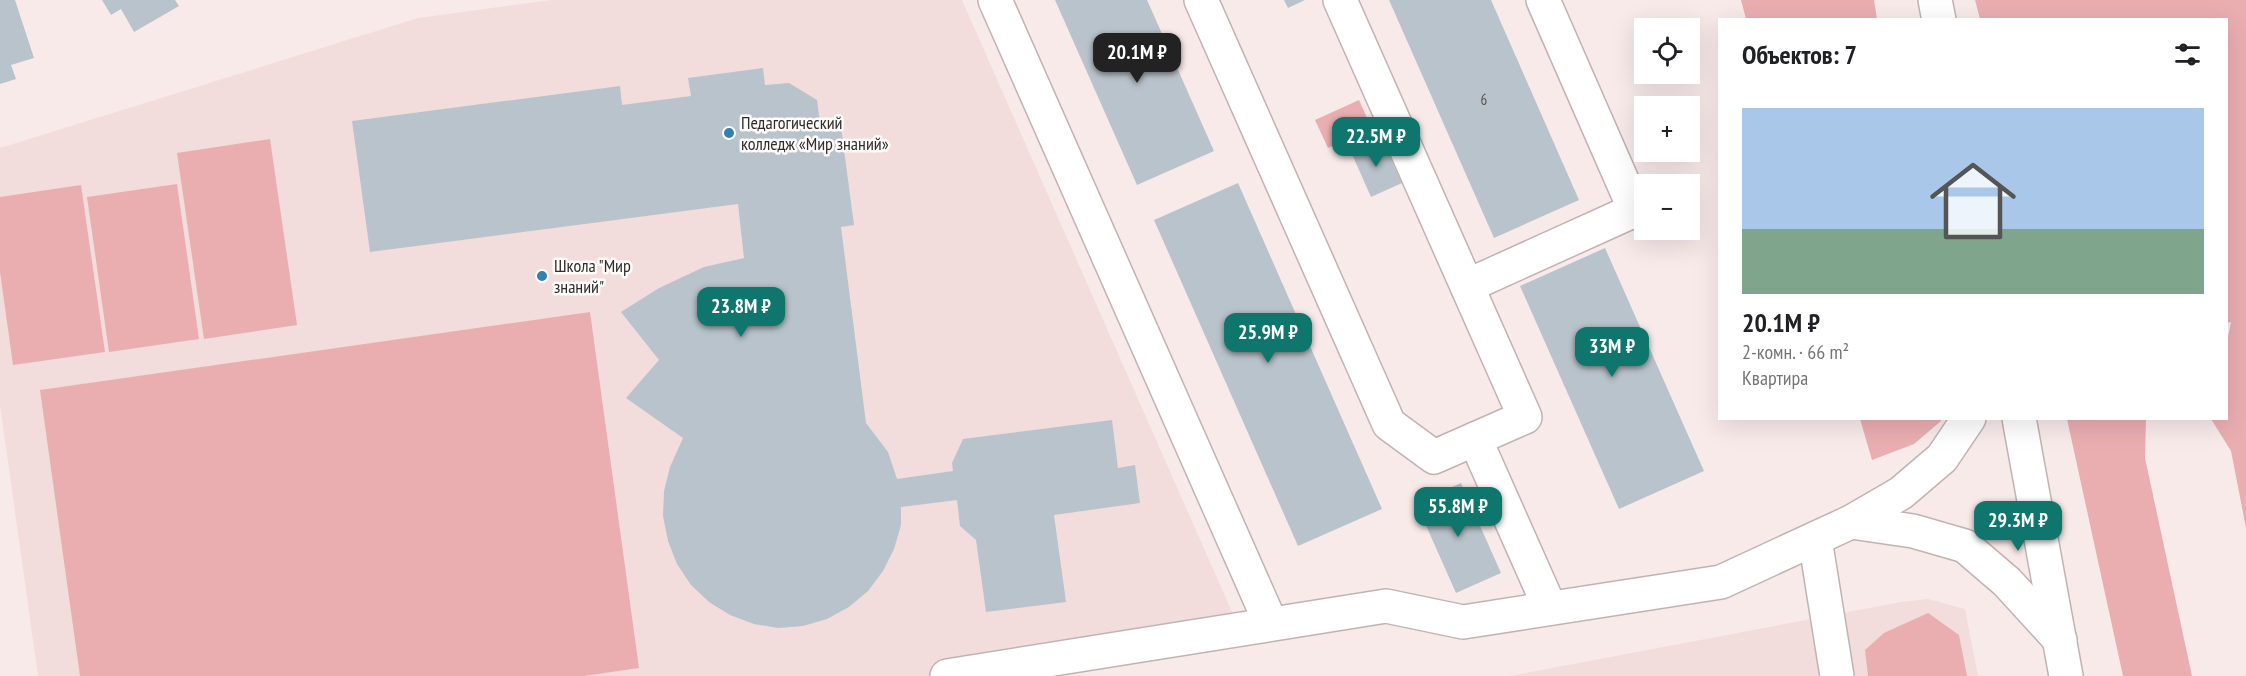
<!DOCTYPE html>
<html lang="ru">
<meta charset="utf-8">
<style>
:root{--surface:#fff;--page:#f2f2f2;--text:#202124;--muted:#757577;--accent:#0f766e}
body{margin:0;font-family:"PT Sans Narrow",sans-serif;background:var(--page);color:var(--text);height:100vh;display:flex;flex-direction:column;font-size:22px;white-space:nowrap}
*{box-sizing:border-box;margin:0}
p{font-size:20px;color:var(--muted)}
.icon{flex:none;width:33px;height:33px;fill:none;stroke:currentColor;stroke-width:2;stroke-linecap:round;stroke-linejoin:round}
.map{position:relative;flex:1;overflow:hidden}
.details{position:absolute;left:1718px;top:18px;width:510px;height:402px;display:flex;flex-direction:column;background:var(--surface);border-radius:0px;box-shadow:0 6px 24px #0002}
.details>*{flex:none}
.fabs{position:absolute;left:1634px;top:18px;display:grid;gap:12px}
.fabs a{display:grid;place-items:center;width:66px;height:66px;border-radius:0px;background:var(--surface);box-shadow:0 6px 24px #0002;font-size:30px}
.price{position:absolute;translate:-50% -51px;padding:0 14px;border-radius:12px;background:var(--accent);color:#fff;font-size:20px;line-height:39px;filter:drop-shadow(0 2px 3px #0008)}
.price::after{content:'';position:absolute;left:50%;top:36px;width:18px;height:14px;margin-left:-9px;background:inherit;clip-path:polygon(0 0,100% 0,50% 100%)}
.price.selected{background:#222;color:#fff}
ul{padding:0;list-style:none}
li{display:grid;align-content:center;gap:12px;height:318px;padding:0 24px}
li span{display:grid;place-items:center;height:186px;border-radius:0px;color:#555}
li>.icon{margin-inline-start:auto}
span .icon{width:108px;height:108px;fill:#fffc;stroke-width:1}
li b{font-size:26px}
h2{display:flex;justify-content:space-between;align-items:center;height:72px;padding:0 24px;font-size:26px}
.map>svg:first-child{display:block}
</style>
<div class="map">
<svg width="2246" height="676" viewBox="0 0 2246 676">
<rect width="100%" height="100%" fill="#f9eaea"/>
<g fill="#f3dcdc">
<polygon points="551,0 962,0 1244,639 1010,676 38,676 0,405 0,148 418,18"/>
<polygon points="1928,599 1965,609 1978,676 1510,676 1901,602"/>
</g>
<g fill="#eaaeb1">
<polygon points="1741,0 1874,0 1877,19 1746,19"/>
<polygon points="1975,0 2246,0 2246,528 2231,451 2211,419 2226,418 2226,347 2231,322 2226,323 2226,20 1980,19"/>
<polygon points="1359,100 1372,129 1328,148 1315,120"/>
<polygon points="270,139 297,325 204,339 177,153"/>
<polygon points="177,184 199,339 109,352 87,197"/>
<polygon points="81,185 105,352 13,365 0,272 0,197"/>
<polygon points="590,312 639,668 584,676 80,676 40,390"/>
<polygon points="1941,418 1941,421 1914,444 1872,460 1860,419"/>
<polygon points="2067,419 2146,419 2145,458 2192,676 2123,676"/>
<polygon points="1928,613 1959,635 1967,676 1868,676 1865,650 1884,633"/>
</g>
<g fill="#b9c3cb">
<polygon points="0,0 15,0 34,58 11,65 16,79 0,84"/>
<polygon points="102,0 175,0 179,6 134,32 121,9 111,15"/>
<polygon points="1055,0 1147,0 1214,151 1137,185"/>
<polygon points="1284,0 1305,0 1288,8"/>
<polygon points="1389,0 1491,0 1579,200 1494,238"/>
<polygon points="763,68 765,85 789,83 817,100 820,123 840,120 854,225 841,227 866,423 888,452 897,479 953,471 952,463 963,439 1112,420 1118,468 1135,465 1140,503 1054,515 1066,602 986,612 976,540 960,526 957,500 901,507 901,525 894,549 883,571 868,591 849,607 827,619 803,626 778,628 754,624 730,615 709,602 691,585 677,564 668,541 663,516 664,491 670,467 683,438 626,398 659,360 621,312 659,288 704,267 744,258 738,204 370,252 352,121 620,86 622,105 691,96 688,78"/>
<polygon points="1381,138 1402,183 1371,197 1351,152"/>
<polygon points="1238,183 1382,509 1298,546 1154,220"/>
<polygon points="1605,248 1704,471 1619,509 1520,286"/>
<polygon points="1461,483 1501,573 1456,593 1416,503"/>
</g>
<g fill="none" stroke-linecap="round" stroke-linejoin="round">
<defs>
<g id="minor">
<polyline points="995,0 1271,624"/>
<polyline points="1201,0 1389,424 1434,457 1525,417 1340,0"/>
<polyline points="1467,286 1635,210 1543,0"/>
<polyline points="1475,439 1550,608"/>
<polyline points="1851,522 1913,531 1965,546 2007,582 2060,640"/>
<polyline points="1815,539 1837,676"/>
<polyline points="947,676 1386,606 1463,622 1721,582 1851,522 1901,493 1942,458 1969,418"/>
</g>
<g id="major">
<polyline points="1935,0 1939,20"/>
<polyline points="2019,418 2066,676"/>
</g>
</defs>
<use href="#minor" stroke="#c1b3b3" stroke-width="36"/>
<use href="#major" stroke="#c1b3b3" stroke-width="36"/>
<use href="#minor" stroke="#fff" stroke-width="33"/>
<use href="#major" stroke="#fff" stroke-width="33"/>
</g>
<g fill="#2f82b2" stroke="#fefbfb" stroke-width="2">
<circle cx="729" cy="133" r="6"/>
<circle cx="542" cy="276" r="6"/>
</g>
<g text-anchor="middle" stroke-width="5" stroke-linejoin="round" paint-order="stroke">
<g font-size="15" fill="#545254">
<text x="1484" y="105">6</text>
</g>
<g font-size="18" fill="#322c2c" stroke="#fefbfb" text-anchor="start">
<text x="741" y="129">Педагогический<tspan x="741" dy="21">колледж «Мир знаний»</tspan></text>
<text x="554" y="272">Школа "Мир<tspan x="554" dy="21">знаний"</tspan></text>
</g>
</g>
</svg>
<div class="fabs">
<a><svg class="icon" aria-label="locate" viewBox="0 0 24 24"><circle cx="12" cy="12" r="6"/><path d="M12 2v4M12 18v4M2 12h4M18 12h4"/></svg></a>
<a>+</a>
<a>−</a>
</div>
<b class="price selected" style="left:1137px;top:84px">20.1M ₽</b>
<b class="price" style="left:1376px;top:168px">22.5M ₽</b>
<b class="price" style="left:741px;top:338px">23.8M ₽</b>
<b class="price" style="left:1268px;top:364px">25.9M ₽</b>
<b class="price" style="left:1612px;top:378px">33M ₽</b>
<b class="price" style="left:1458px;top:538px">55.8M ₽</b>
<b class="price" style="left:2018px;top:552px">29.3M ₽</b>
<section class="details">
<h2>Объектов: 7<svg class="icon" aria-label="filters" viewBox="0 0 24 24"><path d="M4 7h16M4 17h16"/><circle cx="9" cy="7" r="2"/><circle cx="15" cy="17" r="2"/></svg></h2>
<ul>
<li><span style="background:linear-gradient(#a9c7e8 65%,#7fa58c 0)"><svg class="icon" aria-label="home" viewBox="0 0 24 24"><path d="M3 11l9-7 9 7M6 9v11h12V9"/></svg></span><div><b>20.1M ₽</b><p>2-комн. · 66 m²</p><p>Квартира</p></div></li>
</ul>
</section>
</div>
